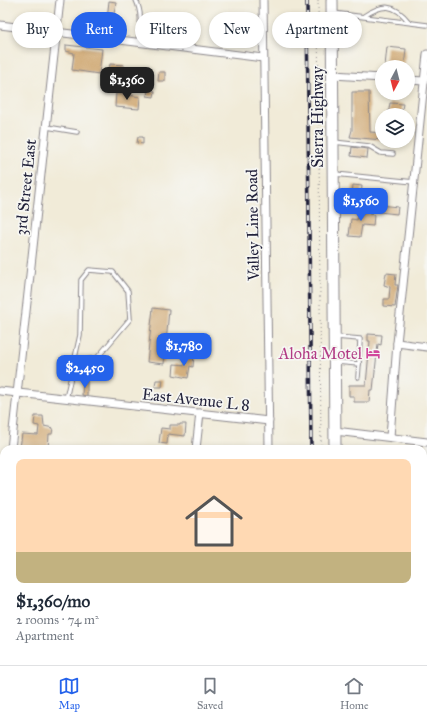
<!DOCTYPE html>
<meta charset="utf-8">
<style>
:root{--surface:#fff;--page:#f2f2f3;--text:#1f2937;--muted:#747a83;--line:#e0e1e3;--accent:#2563eb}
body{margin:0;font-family:"IM FELL Great Primer",serif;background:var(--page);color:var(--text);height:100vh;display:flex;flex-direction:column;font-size:15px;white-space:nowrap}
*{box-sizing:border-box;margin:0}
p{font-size:13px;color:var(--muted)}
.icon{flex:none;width:22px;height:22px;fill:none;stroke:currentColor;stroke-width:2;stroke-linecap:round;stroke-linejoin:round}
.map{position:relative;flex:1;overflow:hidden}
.sheet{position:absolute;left:0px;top:445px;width:427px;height:220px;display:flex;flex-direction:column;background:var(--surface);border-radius:12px 12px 0 0;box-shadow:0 2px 6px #0003}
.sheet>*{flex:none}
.guide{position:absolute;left:12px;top:12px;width:403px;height:36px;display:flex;gap:8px}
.needle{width:26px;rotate:187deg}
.fabs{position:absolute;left:375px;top:60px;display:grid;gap:8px}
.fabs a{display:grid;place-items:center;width:40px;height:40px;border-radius:50%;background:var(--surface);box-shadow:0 2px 6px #0003;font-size:20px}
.price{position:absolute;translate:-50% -34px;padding:0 9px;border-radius:8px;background:var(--accent);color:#fff;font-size:13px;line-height:26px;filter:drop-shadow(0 1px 2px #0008)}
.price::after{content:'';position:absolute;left:50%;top:24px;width:12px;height:9px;margin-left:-6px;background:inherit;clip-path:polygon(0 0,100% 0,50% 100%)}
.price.active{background:#222;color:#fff}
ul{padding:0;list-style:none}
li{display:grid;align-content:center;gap:8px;height:212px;padding:0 16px}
li span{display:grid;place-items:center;height:124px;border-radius:8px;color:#555}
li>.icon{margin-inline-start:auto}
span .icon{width:72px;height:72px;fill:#fffc;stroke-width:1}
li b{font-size:17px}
.tag{padding:0 14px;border-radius:18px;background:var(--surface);box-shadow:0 2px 6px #0003;font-size:14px;line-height:36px}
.tag.active{background:var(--accent);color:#fff}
.tabs{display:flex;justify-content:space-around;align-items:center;height:56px;border-top:1px solid var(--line);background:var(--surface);font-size:11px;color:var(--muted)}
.tabs a{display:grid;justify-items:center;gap:2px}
.tabs .active{color:var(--accent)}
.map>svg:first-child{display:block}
</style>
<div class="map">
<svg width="427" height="665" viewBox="0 0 427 665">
<rect width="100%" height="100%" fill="#f6f6f2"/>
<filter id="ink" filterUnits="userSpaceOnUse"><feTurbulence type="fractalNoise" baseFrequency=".025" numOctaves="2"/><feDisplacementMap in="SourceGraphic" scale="8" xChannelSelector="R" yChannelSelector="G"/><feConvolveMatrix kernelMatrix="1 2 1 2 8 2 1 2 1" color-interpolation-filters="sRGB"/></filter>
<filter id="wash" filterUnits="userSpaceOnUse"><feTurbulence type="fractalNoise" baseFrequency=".012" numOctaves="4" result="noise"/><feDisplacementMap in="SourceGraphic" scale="16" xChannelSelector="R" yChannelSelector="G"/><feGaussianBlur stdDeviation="0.9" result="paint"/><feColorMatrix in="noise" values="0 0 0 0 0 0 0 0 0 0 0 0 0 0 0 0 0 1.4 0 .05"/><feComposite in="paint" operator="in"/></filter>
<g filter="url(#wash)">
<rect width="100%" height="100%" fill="#f1ebd8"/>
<polygon fill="#aac76d" stroke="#667454" points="423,461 427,462 427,575 423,575"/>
<g id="blocks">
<g fill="#d3af7e">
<polygon points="109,1 116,2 113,20 107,19"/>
<polygon points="66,45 102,49 99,74 72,70 74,53 66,51"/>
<polygon points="387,47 406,49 404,67 385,66"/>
<polygon points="110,64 124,65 123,71 109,70"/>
<polygon points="159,72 165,72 165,81 158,81"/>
<polygon points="148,90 155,91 154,97 147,96"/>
<polygon points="352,92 369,92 370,132 382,133 382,140 350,137 352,130"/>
<polygon points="116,93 140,97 139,109 115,107"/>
<polygon points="390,103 403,104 401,115 388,115"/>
<polygon points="138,137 143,137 143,144 137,143"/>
<polygon points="391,141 398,141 398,147 391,146"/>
<polygon points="352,147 368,149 367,158 351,156"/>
<polygon points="353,185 362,186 361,195 352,194"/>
<polygon points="365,203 371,204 369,214 374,215 373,226 362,225 360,237 349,236 351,219 357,220 358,213 363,214"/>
<polygon points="380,205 398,207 397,214 379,212"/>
<polygon points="386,273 396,274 395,285 398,285 395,307 384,306 384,299 389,299 390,287 384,285"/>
<polygon points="153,308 169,310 164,364 147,362"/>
<polygon points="368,334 382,335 381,345 378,344 373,390 370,390 369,402 354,402 354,396 349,396 349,385 366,385 370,341 368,341"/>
<polygon points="189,352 194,353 193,367 190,366 188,378 173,375 174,364 186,365"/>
<polygon points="156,380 163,380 162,387 155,387"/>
<polygon points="83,381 87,381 87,396 82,395"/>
<polygon points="35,416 43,416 44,426 53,428 52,434 49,434 48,449 20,448 22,434 38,435 39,426 34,425"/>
<polygon points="180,424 186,424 185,436 168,434 167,444 159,443 161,428 170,429 170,425 180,425"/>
</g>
</g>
</g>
<g filter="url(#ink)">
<use href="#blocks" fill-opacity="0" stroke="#8a868a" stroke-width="1"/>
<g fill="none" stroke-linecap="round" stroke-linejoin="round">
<defs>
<g id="lane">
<path d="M 136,0 C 143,15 140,27 138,43"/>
<polyline points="333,13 427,25"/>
<path d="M 364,16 C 383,4 394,3 409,22"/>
<polyline points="47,127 77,132"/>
<polyline points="334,142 369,146 381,153 393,154"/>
<polyline points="335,174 414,182"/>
<polyline points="336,337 360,339 359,364 337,362"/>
<polyline points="358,377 359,364"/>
<polyline points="66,399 80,335 81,280 89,270 113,272 128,291 130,319 97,358 73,362"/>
<polyline points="0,556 4,556"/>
</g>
<g id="street">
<polyline points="263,0 269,449"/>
<polyline points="0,25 263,58"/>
<polyline points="333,75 382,78"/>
<polyline points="408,80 424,81"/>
<polyline points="397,343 427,347"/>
<polyline points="0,391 269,421"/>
<polyline points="335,431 427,442"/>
<polyline points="390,437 397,343 427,54"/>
<polyline points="11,449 60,0"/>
<polyline points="196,449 200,413"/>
<polyline points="0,553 4,514"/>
<polyline points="173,665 173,661"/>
<polyline points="269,665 269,661"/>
</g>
<g id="primary">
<polyline points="332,0 335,449"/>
<polyline points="335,661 335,665"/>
</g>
</defs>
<use href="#lane" stroke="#8a868a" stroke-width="5.5"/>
<use href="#street" stroke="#8a868a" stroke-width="9"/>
<use href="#primary" stroke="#8a868a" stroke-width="13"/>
<g stroke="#8a868a" stroke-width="1" stroke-dasharray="1 3" stroke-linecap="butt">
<polyline points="318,0 321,449"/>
<polyline points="322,661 323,665"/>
</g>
<use href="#lane" stroke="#fff" stroke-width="3.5"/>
<use href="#street" stroke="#fff" stroke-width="7"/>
<use href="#primary" stroke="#fff" stroke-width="11"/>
<defs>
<g id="rail">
<polyline points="307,0 311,449"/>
<polyline points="313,661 313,665"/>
</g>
</defs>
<use href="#rail" stroke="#22223b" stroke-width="3.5"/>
<use href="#rail" stroke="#f6f6f2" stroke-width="2" stroke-dasharray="6" stroke-linecap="butt"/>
</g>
</g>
<defs>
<symbol id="hotel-bare" viewBox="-9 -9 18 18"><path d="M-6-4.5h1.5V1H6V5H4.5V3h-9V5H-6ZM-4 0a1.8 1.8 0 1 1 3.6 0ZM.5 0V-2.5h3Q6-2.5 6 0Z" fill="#d1479c" stroke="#f6f6f2" stroke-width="2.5" paint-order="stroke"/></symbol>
</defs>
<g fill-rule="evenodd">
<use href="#hotel-bare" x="363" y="343" width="20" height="20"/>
</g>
<g text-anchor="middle" stroke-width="3.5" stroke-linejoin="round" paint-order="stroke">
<g font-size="16" fill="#22223b" stroke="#f6f6f2">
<text transform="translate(317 117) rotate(-90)" y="6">Sierra Highway</text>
<text transform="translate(25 187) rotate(-84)" y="6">3rd Street East</text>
<text transform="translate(252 225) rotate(-91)" y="6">Valley Line Road</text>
<text transform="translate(196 399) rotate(6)" y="6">East Avenue L 8</text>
</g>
<g font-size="16" fill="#b23c85" stroke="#f6f6f2" text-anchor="end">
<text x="362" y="359">Aloha Motel</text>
</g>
</g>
</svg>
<div class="fabs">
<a><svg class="needle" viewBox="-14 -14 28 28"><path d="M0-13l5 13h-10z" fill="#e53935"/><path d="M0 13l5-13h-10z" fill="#747a83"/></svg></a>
<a><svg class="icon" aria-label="layers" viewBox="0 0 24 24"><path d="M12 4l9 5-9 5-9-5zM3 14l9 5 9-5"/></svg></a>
</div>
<b class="price active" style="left:127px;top:101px">$1,360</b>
<b class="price" style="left:361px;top:222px">$1,560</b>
<b class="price" style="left:184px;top:367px">$1,780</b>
<b class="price" style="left:85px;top:389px">$2,450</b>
<div class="guide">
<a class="tag">Buy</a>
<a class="tag active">Rent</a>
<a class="tag">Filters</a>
<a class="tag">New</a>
<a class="tag">Apartment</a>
</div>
<section class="sheet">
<ul>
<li><span style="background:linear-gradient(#ffd9b3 75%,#c2b280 0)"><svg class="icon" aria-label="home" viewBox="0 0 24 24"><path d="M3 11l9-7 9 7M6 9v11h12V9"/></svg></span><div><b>$1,360/mo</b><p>2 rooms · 74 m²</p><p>Apartment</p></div></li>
</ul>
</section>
</div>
<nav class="tabs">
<a class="active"><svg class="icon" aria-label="map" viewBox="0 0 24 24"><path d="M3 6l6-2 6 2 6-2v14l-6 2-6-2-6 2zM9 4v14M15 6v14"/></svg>Map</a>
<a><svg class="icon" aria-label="saved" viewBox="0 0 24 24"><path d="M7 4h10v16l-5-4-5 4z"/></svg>Saved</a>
<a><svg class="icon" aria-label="home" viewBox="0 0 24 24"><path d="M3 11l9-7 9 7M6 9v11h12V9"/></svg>Home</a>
</nav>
